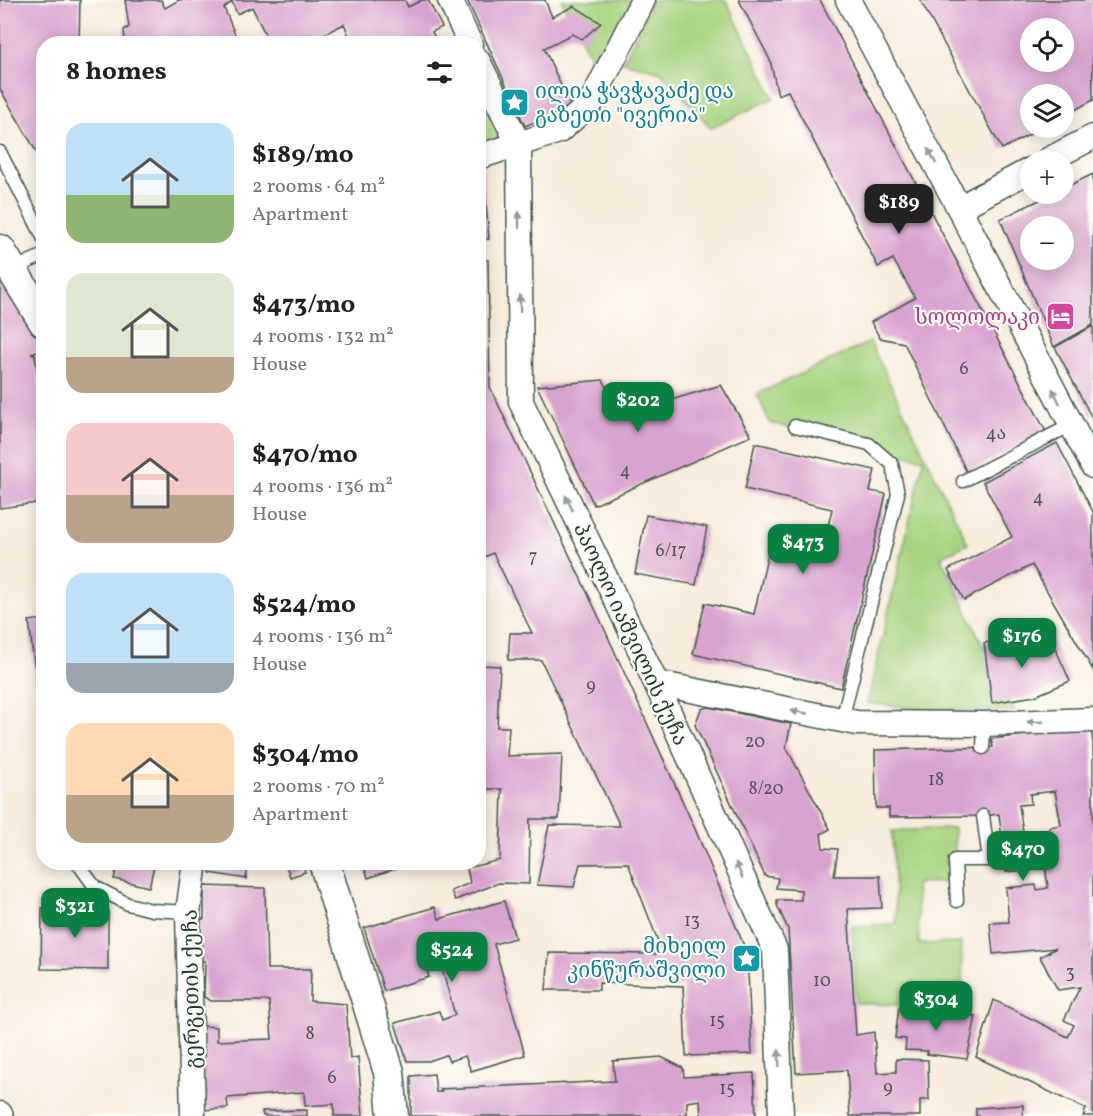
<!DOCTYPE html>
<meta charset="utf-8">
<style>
:root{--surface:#fff;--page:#f6f6f6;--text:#202124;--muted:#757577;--accent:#0b8043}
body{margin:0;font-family:Vollkorn,"Noto Serif Georgian",serif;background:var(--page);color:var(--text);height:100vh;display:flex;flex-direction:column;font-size:22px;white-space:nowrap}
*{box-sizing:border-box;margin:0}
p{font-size:20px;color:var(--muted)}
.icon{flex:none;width:33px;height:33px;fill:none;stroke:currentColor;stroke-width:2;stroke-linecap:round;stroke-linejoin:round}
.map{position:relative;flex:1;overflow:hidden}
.side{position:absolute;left:36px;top:36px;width:450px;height:834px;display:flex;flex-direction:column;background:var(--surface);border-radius:24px;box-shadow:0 3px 15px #0003}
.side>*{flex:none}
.buttons{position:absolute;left:1020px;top:18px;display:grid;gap:12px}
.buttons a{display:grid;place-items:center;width:54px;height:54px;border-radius:50%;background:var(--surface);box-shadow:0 3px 15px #0003;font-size:30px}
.price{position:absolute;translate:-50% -51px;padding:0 14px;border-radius:12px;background:var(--accent);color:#fff;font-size:20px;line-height:39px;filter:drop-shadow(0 2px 3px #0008)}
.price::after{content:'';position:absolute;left:50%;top:36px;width:18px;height:14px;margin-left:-9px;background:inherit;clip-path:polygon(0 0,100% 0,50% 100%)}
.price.active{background:#222;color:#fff}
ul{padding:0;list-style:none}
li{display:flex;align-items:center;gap:18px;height:150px;padding:0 30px}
li span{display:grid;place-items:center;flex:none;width:168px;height:120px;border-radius:18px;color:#555}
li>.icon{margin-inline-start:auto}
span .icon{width:72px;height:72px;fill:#fffc;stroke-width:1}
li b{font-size:26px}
h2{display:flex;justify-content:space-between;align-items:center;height:72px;padding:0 30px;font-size:26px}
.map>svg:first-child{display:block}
</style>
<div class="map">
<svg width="1093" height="1116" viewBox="0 0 1093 1116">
<rect width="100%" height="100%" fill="#fdfcf7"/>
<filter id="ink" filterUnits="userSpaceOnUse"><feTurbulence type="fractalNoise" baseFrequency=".0167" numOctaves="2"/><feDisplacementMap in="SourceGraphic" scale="12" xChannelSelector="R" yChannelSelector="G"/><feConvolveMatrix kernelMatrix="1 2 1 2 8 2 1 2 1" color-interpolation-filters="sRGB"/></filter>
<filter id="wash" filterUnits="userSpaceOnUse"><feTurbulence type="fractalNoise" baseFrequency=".008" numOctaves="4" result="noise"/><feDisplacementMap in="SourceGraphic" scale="24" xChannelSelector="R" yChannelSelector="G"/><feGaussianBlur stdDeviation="1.35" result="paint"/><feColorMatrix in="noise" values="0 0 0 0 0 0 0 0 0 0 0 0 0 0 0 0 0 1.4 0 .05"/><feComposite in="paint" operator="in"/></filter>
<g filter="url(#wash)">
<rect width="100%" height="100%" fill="#f8ecdb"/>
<g fill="#a8d481" stroke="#64885a" stroke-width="1.5">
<polygon points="562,0 633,0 598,72"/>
<polygon points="652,0 726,0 774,98 711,128 661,72 623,62"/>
<polygon points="478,82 502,134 501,142 478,151"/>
<polygon points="870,342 968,544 941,557 1014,711 929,710 867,703 924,459 770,423 757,394"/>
<polygon points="954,828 956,882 916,883 919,944 961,943 964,1009 856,1003 852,926 896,924 892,831"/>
</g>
<g id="blocks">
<g fill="#d9a3cf" fill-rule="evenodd">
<polygon points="0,0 80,0 79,44 44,44 44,165 0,89"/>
<polygon points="125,0 161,0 165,8 179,0 405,0 408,7 422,0 428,0 442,27 432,32 438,44 353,44 344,24 304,44 270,44 252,7 237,14 232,2 224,8 239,44 125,44 124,30 129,27"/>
<polygon points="467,0 545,0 552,17 574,6 601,23 582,39 572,34 544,48 571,107 525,126"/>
<polygon points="739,0 820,0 1046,432 967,473 904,343 880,338 871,322 915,298 893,259 878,267 788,91 778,95 770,60"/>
<path d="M 920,0 L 1092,0 L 1093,100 L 1064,116 L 1064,94 L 1030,94 L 1030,128 L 1042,128 L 1002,149 ZM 1030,28 L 1064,28 L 1064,62 L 1030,62 Z"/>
<polygon points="483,169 489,239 478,239 478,171"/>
<path d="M 1093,174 L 1093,325 L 1054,347 L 1000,219 L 1052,194 L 1064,194 L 1064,188 ZM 1030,226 L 1064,226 L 1064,260 L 1030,260 Z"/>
<polygon points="478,260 488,260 490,387 604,628 695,829 747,953 752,1054 686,1056 683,986 599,983 599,990 546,990 549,953 663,954 628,863 580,864 574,887 537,885 549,825 620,826 541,660 508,660 510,633 532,633 493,553 478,560"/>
<polygon points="0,267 44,340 44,347 31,354 35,354 39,386 44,385 44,502 0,508"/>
<polygon points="1093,326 1093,420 1055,347"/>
<polygon points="603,380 617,406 662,384 668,401 721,385 751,436 594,505 537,386"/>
<polygon points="755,443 875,470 870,491 886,494 841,688 693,654 705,603 754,614 769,549 820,561 832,509 745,489"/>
<polygon points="1057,443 1093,512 1093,670 1032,565 964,600 948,570 1012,537 983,482"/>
<polygon points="646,515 707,527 696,585 635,574"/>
<polygon points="44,619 44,688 37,689 29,621"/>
<polygon points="1027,637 1029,652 1052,641 1070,681 1035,696 992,703 984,643"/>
<polygon points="478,665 500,666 497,727 509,727 507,756 562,754 559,819 530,819 529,884 499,883 455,900 451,891 470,883 467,868 500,860 502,789 478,789"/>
<polygon points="708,707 791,724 786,747 830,829 821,834 823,848 838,849 834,876 880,876 882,908 848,909 856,1035 874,1032 877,1073 896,1072 896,1059 928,1060 929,1100 920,1100 920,1116 850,1116 847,1070 796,1073 788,929 777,905 777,900 801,900 801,890 776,888 778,878 765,876 695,725 701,709"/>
<polygon points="1091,728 1093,744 1093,1116 1083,1116 1086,1109 976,1057 994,1000 1068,1037 1074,1025 1064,1020 1080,987 1058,990 1040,957 1056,948 993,954 990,923 1009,922 1006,888 1036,885 1037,890 1048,888 1044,857 1055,855 1055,852 1053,853 1049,827 1061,825 1055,791 1030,794 1031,804 1019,805 1024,838 1036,838 1039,869 1006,872 999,814 983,816 889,817 889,808 876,808 875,750 993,747 991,739"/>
<polygon points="118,862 155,862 149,887 114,879"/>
<polygon points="212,862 249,862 246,879 210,873"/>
<polygon points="285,862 302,862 305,872 290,877"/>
<polygon points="363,862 411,862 411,863 368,878"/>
<polygon points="204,886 265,888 267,969 311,969 310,1001 346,1004 350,1059 358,1057 363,1116 334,1116 334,1104 305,1106 304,1092 227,1098 228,1108 203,1110 201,1026 217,1027 217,1041 272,1039 269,1001 211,1001 204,997 205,961 197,961 198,919 204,919"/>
<polygon points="504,901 515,938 494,944 525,1055 471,1071 465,1056 449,1061 446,1055 429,1061 407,1061 395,1023 439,1011 442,1020 455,1015 441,965 427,970 429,977 384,991 364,928 435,907 439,919"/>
<polygon points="42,908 108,908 108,970 41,969"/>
<polygon points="899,1007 976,1016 967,1059 927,1054 928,1051 905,1050 906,1039 895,1038"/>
<polygon points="661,1057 683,1068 684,1077 754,1073 756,1116 701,1116 700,1100 687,1102 687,1114 675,1116 411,1116 411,1076 434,1074 436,1092 442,1092 440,1089 615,1081 613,1061"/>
<polygon points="1023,1105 1023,1116 976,1116 976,1108"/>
<polygon points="307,1110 307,1116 263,1116 262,1111"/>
</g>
</g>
</g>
<g filter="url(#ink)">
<use href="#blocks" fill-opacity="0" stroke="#40574d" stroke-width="1.5"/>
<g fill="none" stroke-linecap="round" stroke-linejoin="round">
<defs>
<g id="service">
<polyline points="0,152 44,239"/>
<polyline points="13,269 44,255"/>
<polyline points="795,426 869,444 892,464 898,494 842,720"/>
<polyline points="963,481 1071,425"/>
<polyline points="983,748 984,724"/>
<polyline points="77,862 95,887 128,904 152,910 188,912"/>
<polyline points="957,901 955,860 989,860 983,816"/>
</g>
<g id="minor">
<polyline points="450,0 470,44"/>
<polyline points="848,0 959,208 1093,466"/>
<polyline points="478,61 519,145 521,402 656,683 775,950 781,1116"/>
<polyline points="478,157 559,131 591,103 643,0"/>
<polyline points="1048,160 1093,137"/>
<polyline points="959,208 1030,170"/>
<polyline points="656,683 857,723 984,724 1093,720"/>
<polyline points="0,1114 1,1116"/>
<polyline points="193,1116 188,912 195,862"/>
</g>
<g id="tertiary">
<polyline points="0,250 44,322"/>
<polyline points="324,862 389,1072 393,1116"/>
</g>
</defs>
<use href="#service" stroke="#40574d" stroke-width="15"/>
<use href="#minor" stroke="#40574d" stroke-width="27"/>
<use href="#tertiary" stroke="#40574d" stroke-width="33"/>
<use href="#service" stroke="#fff" stroke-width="12"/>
<use href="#minor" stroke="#fff" stroke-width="24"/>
<use href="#tertiary" stroke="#fff" stroke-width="30"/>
</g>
<defs><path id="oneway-solid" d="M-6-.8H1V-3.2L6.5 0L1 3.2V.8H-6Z" transform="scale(1.5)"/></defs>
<g fill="#8f9e9a">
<use href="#oneway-solid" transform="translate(932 156) rotate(-118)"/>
<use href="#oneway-solid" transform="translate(519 220) rotate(-90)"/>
<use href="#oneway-solid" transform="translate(520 303) rotate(-91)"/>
<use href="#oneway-solid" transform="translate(1056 396) rotate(-117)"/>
<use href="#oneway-solid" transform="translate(569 503) rotate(-116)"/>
<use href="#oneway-solid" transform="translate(799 712) rotate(-169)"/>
<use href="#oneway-solid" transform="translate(1035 722) rotate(178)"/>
<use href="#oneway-solid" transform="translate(739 870) rotate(-114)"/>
<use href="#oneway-solid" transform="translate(779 1058) rotate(-92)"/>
</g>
</g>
<defs>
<symbol id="sight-square" viewBox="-11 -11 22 22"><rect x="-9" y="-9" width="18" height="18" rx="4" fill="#0f9aa8" stroke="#fdfcf7"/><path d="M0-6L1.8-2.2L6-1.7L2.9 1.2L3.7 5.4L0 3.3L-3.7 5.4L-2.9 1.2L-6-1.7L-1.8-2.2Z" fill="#fff"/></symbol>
<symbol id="hotel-square" viewBox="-11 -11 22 22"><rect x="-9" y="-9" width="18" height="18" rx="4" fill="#d1479c" stroke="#fdfcf7"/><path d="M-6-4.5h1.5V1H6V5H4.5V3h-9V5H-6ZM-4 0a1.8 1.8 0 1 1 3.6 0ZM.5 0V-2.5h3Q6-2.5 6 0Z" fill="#fff"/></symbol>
</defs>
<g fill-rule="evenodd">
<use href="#sight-square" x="498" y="86" width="33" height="33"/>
<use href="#hotel-square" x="1044" y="300" width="33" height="33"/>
<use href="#sight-square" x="730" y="942" width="33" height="33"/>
</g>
<g text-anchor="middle" stroke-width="4.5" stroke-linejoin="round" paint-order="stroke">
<g font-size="18" fill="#4e565b">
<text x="964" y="374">6</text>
<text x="996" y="439">4ა</text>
<text x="625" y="476">4</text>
<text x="1038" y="503">4</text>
<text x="671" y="556">6/17</text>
<text x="533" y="562">7</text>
<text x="591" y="691">9</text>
<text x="755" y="747">20</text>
<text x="936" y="785">18</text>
<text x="766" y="794">8/20</text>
<text x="692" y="926">13</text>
<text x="1070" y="978">3</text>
<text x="822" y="986">10</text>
<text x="717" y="1026">15</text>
<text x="310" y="1039">8</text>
<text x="332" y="1083">6</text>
<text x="888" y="1093">9</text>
<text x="727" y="1094">15</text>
</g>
<g font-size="21" fill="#0d838f" stroke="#fdfcf7" text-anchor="start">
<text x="535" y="98">ილია ჭავჭავაძე და<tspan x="535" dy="24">გაზეთი "ივერია"</tspan></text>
<text x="726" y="953" text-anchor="end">მიხეილ<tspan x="726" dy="24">კინწურაშვილი</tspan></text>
</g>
<g font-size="21" fill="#b23c85" stroke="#fdfcf7" text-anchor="end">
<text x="1040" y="324">სოლოლაკი</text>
</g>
<g font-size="21" fill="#1f3d34" stroke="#fdfcf7">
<text transform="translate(631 634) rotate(65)" y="7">პაოლო იაშვილის ქუჩა</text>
<text transform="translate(191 989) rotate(-91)" y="7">გერგეთის ქუჩა</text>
</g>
</g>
</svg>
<div class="buttons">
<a><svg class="icon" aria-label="locate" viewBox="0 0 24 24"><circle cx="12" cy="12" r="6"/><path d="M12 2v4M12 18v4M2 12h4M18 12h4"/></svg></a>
<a><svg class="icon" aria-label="layers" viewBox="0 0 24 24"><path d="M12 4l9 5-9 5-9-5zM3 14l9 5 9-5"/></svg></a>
<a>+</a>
<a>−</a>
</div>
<b class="price active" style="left:899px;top:235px">$189</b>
<b class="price" style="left:638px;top:433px">$202</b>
<b class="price" style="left:803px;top:575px">$473</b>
<b class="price" style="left:1022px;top:669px">$176</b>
<b class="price" style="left:1023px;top:882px">$470</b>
<b class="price" style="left:75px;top:939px">$321</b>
<b class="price" style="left:452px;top:983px">$524</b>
<b class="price" style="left:936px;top:1032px">$304</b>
<section class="side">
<h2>8 homes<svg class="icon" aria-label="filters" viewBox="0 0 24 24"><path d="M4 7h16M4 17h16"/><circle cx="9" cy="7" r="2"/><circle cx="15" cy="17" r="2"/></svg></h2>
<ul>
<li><span style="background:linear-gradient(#bfe0f5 60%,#8fb573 0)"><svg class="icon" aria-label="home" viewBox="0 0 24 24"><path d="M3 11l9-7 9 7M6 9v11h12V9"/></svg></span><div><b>$189/mo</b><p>2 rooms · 64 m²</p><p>Apartment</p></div></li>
<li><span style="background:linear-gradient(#dfe7d0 70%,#b9a48a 0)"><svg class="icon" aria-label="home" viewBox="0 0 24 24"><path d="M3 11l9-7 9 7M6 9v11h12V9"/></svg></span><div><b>$473/mo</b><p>4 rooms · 132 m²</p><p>House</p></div></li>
<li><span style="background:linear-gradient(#f6c9c9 60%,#b9a48a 0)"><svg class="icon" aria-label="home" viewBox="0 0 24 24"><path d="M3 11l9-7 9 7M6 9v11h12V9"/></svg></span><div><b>$470/mo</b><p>4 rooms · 136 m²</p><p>House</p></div></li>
<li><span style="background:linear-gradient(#bfe0f5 75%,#9aa5b1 0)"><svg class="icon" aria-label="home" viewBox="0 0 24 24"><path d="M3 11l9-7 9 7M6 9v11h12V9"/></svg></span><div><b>$524/mo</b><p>4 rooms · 136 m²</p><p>House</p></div></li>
<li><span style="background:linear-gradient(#ffd9b3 60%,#b9a48a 0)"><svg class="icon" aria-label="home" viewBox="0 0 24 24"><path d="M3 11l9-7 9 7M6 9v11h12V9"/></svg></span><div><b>$304/mo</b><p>2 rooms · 70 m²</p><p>Apartment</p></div></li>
</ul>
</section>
</div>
